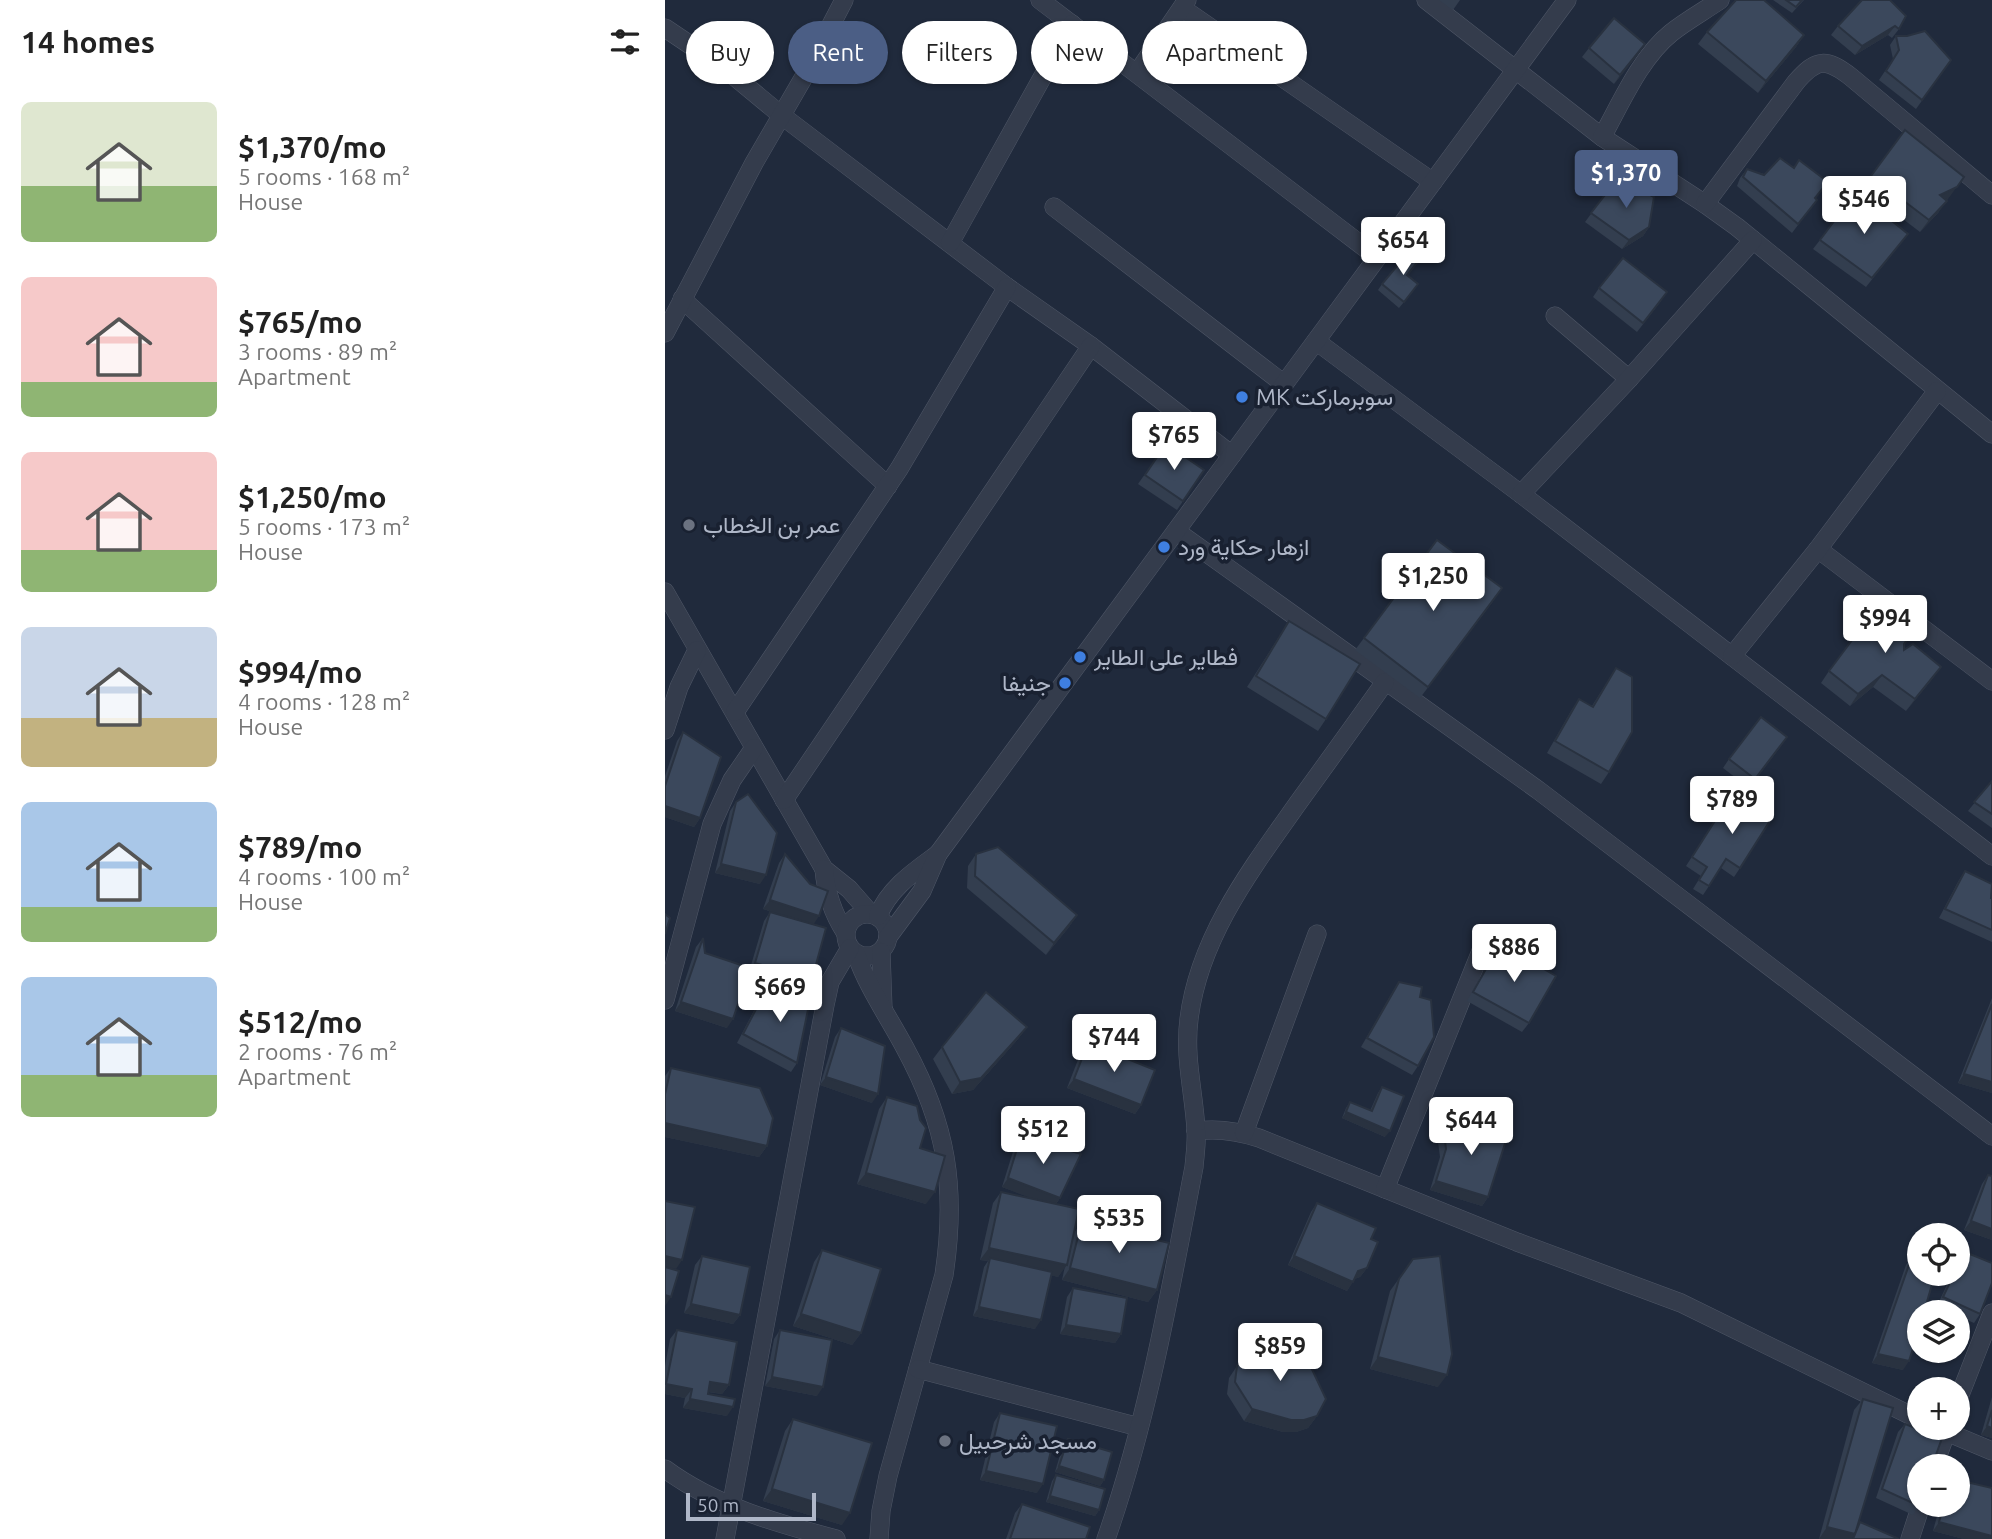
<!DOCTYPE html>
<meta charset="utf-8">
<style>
:root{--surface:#fff;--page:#f6f6f6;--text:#222;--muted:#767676;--accent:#4b5e85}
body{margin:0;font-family:Ubuntu,Vazirmatn,sans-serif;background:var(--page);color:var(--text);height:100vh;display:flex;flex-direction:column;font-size:26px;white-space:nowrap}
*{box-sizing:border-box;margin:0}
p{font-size:23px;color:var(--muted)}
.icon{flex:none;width:38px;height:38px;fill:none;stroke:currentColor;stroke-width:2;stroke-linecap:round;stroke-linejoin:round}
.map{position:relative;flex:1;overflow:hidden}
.drawer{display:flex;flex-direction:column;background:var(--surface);width:665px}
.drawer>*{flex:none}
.banner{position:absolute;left:21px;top:21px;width:665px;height:63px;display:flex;gap:14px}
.fabs{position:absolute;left:1242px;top:1223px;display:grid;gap:14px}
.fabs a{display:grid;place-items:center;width:63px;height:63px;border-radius:50%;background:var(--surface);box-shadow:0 2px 5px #0004;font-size:35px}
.scale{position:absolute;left:21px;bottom:18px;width:130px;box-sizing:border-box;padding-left:7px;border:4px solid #afb7c8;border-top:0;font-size:19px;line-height:24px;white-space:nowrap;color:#afb7c8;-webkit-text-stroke:5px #192131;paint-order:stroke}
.price{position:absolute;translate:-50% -60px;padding:0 16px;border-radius:7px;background:#fff;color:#222;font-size:23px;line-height:46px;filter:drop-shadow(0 2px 4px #0008)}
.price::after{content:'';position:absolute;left:50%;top:42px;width:21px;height:16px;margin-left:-10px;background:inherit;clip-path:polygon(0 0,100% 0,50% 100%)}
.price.on{background:var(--accent);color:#fff}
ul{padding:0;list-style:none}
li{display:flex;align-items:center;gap:21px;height:175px;padding:0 21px}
li span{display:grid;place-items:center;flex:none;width:196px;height:140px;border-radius:10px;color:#555}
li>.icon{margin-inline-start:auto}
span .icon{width:84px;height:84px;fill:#fffc;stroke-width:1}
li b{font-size:30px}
h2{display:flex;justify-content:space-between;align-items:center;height:84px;padding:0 21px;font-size:30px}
.chip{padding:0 24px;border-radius:32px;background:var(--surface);box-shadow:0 2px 5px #0004;font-size:24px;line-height:63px}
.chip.on{background:var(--accent);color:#fff}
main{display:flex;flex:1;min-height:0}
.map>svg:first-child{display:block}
</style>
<main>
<section class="drawer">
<h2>14 homes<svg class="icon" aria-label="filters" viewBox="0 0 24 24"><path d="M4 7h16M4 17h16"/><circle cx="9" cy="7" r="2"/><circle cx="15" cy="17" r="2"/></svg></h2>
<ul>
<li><span style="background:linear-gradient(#dfe7d0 60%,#8fb573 0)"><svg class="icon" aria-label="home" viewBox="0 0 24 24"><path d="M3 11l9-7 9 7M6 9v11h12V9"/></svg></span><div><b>$1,370/mo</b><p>5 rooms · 168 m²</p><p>House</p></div></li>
<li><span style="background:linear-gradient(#f6c9c9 75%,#8fb573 0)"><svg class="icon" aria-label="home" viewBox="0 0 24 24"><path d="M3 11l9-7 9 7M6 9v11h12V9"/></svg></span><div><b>$765/mo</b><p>3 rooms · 89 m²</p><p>Apartment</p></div></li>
<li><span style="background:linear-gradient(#f6c9c9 70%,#8fb573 0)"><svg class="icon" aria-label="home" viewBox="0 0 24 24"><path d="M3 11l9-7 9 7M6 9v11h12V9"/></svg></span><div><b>$1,250/mo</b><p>5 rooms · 173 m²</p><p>House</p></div></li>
<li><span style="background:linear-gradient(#c9d6e8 65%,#c2b280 0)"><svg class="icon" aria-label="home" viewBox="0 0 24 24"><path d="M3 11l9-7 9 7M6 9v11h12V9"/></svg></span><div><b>$994/mo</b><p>4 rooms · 128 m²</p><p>House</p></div></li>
<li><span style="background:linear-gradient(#a9c7e8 75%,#8fb573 0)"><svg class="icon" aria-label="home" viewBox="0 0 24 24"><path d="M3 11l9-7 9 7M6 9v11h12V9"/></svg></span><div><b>$789/mo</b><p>4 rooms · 100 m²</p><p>House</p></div></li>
<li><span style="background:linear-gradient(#a9c7e8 70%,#8fb573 0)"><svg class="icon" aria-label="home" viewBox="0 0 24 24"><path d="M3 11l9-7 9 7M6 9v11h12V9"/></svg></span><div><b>$512/mo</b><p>2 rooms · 76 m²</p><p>Apartment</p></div></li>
</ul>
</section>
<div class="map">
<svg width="1327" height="1539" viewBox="0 0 1327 1539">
<rect width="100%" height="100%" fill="#202a3c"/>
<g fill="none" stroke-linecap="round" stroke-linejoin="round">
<defs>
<g id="minor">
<polyline points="375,0 712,257"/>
<polyline points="761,0 937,137 1040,204 1072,227 1327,434"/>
<polyline points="517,8 768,182"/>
<polyline points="0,28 58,67 116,115 342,287 426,346 567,455"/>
<polyline points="472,73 522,0"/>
<path d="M 937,137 C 956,103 975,58 1006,33 C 1021,21 1039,11 1055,0"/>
<path d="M 1040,204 L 1131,82 C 1152,58 1161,58 1186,77 L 1327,195"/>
<polyline points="389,207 619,384"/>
<polyline points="285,243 407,24"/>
<polyline points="17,299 223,486"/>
<polyline points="890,316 964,379"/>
<polyline points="0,333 89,163 140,75 179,0"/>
<polyline points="651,341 856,494 1327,856"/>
<polyline points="856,494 964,379 1088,240"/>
<polyline points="511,531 873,790 1327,1136"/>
<polyline points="1153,549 1327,681"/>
<polyline points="0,592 159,869 184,889 205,913"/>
<polyline points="1067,656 1153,549 1272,391"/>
<polyline points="70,712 234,469 342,287"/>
<polyline points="0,730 14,687 32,650"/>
<polyline points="119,800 426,346"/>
<path d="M 159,869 C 161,893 167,912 180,932"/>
<circle cx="202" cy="935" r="21"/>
<path d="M 213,916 C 224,888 250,871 273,854"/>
<polyline points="223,937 257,891 273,854 902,0"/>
<polyline points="216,952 218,1008"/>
<path d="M 191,954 C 203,988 223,1016 240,1048 C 282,1125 292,1188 279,1275 L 223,1476 L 216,1511 L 214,1539"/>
<polyline points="0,1000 47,824 67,780 89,748"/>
<path d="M 531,1131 C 553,1128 573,1131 594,1138 L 852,1242 L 1016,1303 L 1255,1420"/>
<polyline points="579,1133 652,934"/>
<polyline points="720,1189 820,941"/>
<polyline points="253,1369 474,1427"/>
<polyline points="1293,1400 1327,1313"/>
<polyline points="1272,1428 1327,1451"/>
<polyline points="1269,1466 1283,1428"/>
<path d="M 0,1469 C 50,1506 111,1523 171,1539"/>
<polyline points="60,1539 160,1005 165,982 185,948"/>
<path d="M 441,1539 C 483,1419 505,1292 529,1167 C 530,1155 532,1142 531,1130 C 529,1092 519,1058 524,1019 C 534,937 587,868 633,803 C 662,763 691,723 720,682"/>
<polyline points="1245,1539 1256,1505"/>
</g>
</defs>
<use href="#minor" stroke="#4f5767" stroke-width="19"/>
<use href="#minor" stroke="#343c4c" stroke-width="18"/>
</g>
<g fill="#333e4f">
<polygon points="774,0 795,0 788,10"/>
<polygon points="1108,0 1139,0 1127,13"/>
<polygon points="1197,0 1234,29 1227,38 1223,35 1190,55 1166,35 1173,26"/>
<polygon points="1042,32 1139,35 1131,47 1093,93 1033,44"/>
<polygon points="1231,36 1286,60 1251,109 1214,80 1228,59 1225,45"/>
<polygon points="924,48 974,53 949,84 917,57"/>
<polygon points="1082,169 1156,191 1150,198 1152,200 1127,233 1072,186 1075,178"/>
<polygon points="1206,176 1283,199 1281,200 1273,213 1255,232 1197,188"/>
<polygon points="940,195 984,227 978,236 957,249 920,222"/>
<polygon points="1243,234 1201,287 1148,249 1155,240"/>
<polygon points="755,259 742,275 749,290 734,308 713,290 717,284"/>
<polygon points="934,288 996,301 972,332 928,297"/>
<polygon points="501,444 539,470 512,510 473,484"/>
<polygon points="829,600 755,698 690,650 699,638"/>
<polygon points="624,621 661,719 653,731 582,687"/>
<polygon points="1239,645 1239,650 1268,678 1241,711 1208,687 1185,706 1156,683 1164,671"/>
<polygon points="951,668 944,772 936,784 882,753 906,711 914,699 927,706"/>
<polygon points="18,732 35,818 29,827 0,817 0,776 12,741"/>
<polygon points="1116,746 1084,788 1058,768 1064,759"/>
<polygon points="1327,781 1327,828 1303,811"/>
<polygon points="1069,791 1075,868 1069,877 1056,868 1038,895 1028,889 1036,876 1021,866"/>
<polygon points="71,802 95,884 50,873 65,811"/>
<polygon points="120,854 149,924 141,988 84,972 99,921 105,912 121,916 98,909 114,863"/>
<polygon points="311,854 412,915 404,927 381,955 302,888 303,866"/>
<polygon points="1300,871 1327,898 1327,942 1274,918 1294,880"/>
<polygon points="38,938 40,953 62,1028 10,1011 31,947"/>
<polygon points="835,944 864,1023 857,1032 802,1001 829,953"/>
<polygon points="734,982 755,997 753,1066 747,1075 696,1047 728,991"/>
<polygon points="100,992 132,1063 126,1072 72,1043 94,1001"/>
<polygon points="1327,998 1327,1093 1293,1083"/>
<polygon points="362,1027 353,1039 308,1090 287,1094 268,1059 277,1047"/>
<polygon points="176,1028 207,1103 155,1085 170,1037"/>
<polygon points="423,1043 476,1105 470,1114 402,1088 416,1052"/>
<polygon points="6,1068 102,1146 94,1157 0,1137 0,1076"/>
<polygon points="717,1087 720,1137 677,1118 681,1108 685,1102 705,1111 713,1093"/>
<polygon points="222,1097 255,1148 261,1204 192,1184 214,1109"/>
<polygon points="779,1133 823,1197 817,1206 765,1190 775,1157 773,1142"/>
<polygon points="356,1136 395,1198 391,1204 409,1233 417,1221 492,1290 483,1302 397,1280 400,1266 393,1277 386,1275 370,1329 308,1316 319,1267 323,1261 315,1260 328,1203 336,1192 367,1198 337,1187 350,1145"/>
<polygon points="1323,1175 1327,1240 1299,1230 1317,1184"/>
<polygon points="652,1203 706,1239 702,1268 695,1277 689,1279 682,1291 623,1265 646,1212"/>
<polygon points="157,1250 196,1333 187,1345 128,1326 149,1262"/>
<polygon points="1300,1252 1315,1314 1309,1323 1293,1316 1293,1312 1286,1312 1272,1306 1287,1274 1293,1274 1293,1262"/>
<polygon points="37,1256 75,1315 68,1324 19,1313 30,1265"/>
<polygon points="1247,1256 1238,1370 1207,1363 1241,1265"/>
<polygon points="748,1259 773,1387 705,1369 725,1291"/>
<polygon points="408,1288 456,1334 450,1343 395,1334 402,1297"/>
<polygon points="12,1330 64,1385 57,1394 43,1392 43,1394 62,1416 18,1408 20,1398 0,1394 0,1366 5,1339"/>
<polygon points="115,1330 152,1396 100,1386 109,1339"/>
<polygon points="572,1366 652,1416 643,1428 631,1432 618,1432 579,1421 562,1394 564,1378"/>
<polygon points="1327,1397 1327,1438 1316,1435"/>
<polygon points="1198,1399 1193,1524 1154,1539 1189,1410"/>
<polygon points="335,1413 372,1493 315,1480 329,1422"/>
<polygon points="128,1419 177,1525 98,1501 120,1431"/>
<polygon points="1240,1424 1254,1506 1248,1515 1211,1498 1233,1432"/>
<polygon points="403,1439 439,1480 435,1486 390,1472 398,1445"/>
<polygon points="391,1475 434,1510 430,1516 381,1502 387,1481"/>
<polygon points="357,1504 421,1539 341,1539 350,1513"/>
<polygon points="1275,1505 1293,1505 1327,1539 1299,1539 1268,1531"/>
</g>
<g fill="#293240">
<polygon points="1230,26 1223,35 1190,55 1197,46"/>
<polygon points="1139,35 1131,47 1093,93 1101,81"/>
<polygon points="980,44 974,53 949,84 955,75"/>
<polygon points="1299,177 1283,199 1267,207 1275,195"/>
<polygon points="1282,201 1273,213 1255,232 1264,220"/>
<polygon points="984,227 978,236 957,249 964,240"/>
<polygon points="1276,667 1268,678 1241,711 1250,699"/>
<polygon points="1217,675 1208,687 1185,706 1193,694"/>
<polygon points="0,806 35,818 29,827 0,817"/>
<polygon points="56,864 101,875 95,884 50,873"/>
<polygon points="105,900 154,916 148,925 98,909"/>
<polygon points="412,915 404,927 381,955 389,943"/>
<polygon points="90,963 147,979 141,988 84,972"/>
<polygon points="16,1002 68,1019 62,1028 10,1011"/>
<polygon points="362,1027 353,1039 308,1090 287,1094 295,1082"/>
<polygon points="1299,1074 1327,1082 1327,1093 1293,1083"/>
<polygon points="161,1077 213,1094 207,1103 155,1085"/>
<polygon points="409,1079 476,1105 470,1114 402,1088"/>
<polygon points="681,1112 725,1131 720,1137 677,1118"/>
<polygon points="0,1123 102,1146 94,1157 0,1137"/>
<polygon points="201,1173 270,1192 261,1204 192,1184"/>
<polygon points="343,1178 395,1198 389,1207 337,1187"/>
<polygon points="771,1181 823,1197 817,1206 765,1190"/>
<polygon points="1306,1221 1327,1229 1327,1240 1299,1230"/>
<polygon points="324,1248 402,1265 393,1277 324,1262 325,1258 323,1261 315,1260"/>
<polygon points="0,1256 17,1260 11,1269 0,1267"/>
<polygon points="629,1256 688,1282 682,1291 623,1265"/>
<polygon points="405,1268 492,1290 483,1302 397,1280"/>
<polygon points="702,1268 695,1277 687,1280 693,1271"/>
<polygon points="0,1295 6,1297 0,1306"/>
<polygon points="26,1304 75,1315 68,1324 19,1313"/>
<polygon points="314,1307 376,1320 370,1329 308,1316"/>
<polygon points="136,1314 196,1333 187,1345 128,1326"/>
<polygon points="401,1325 456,1334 450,1343 395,1334"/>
<polygon points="1213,1354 1244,1361 1238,1370 1207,1363"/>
<polygon points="713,1357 782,1375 773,1387 705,1369"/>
<polygon points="107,1377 158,1387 152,1396 100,1386"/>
<polygon points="45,1382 64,1385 57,1394 39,1391"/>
<polygon points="1,1384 27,1389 20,1398 0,1394"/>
<polygon points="25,1399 68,1407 62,1416 18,1408"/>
<polygon points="587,1409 652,1416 643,1428 631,1432 618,1432 579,1421"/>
<polygon points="1322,1426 1327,1428 1327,1438 1316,1435"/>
<polygon points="394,1466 439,1480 435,1486 390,1472"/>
<polygon points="321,1471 378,1484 372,1493 315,1480"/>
<polygon points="107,1489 185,1513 177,1525 98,1501"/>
<polygon points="385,1496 434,1510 430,1516 381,1502"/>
<polygon points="1274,1522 1327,1536 1327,1539 1299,1539 1268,1531"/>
<polygon points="1162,1527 1190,1534 1187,1539 1154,1539"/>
</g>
<g fill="#3b485c" stroke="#293240" stroke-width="2">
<polygon points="1071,0 1099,0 1139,35 1101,81 1042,32"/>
<polygon points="1121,0 1137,0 1131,7"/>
<polygon points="1197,0 1225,0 1241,16 1234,29 1230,26 1197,46 1173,26"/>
<polygon points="949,18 980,44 955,75 924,48"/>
<polygon points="1260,31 1286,60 1257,100 1221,71 1234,50 1231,36 1242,36"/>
<polygon points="1240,130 1299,177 1292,187 1275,195 1282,201 1264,220 1206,176"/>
<polygon points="1115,158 1129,168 1134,160 1163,182 1150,198 1152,200 1133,224 1078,177 1082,169 1099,175"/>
<polygon points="955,179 989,197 984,227 964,240 926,213 940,195"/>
<polygon points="1191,192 1243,234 1207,278 1155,240"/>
<polygon points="747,248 755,259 742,275 753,284 739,302 717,284"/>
<polygon points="958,258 1002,292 978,323 934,288"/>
<polygon points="501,444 539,470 518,501 480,475"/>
<polygon points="772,540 837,588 763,687 699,638"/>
<polygon points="1217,600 1254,623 1239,644 1239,650 1248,644 1276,667 1250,699 1217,675 1193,694 1164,671"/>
<polygon points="624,621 695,664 661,719 591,676"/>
<polygon points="951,668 967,677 967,732 944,772 890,741 914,699 928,707"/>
<polygon points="1096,717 1122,737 1090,779 1064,759"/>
<polygon points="18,732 56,757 35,818 0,806 0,786"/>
<polygon points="1327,781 1327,814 1309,802"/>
<polygon points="1069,791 1108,816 1075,868 1061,859 1044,886 1034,880 1042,867 1027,857"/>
<polygon points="83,794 112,833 101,875 56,864 71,802"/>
<polygon points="333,847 412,915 389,943 310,876 311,854"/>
<polygon points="120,854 145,884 163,891 154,916 105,900"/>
<polygon points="1300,871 1327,884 1326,898 1327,898 1327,930 1280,909"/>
<polygon points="105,912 161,928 147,979 90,963"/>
<polygon points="0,914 5,918 0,934"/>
<polygon points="38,938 40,953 85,968 68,1019 16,1002"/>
<polygon points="835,944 891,976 864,1023 808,992"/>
<polygon points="734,982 757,987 755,997 766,1000 769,1037 753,1066 702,1038"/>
<polygon points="100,992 145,1000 132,1063 78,1034"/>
<polygon points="321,992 362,1027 316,1078 295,1082 277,1047"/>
<polygon points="1327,1004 1327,1082 1299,1074"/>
<polygon points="176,1028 220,1046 213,1094 161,1077"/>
<polygon points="423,1043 490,1070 476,1105 409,1079"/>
<polygon points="6,1068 95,1088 108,1118 102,1146 0,1123 0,1094"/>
<polygon points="717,1087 739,1096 725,1131 681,1112 685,1102 707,1111"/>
<polygon points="222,1097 252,1106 255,1120 261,1128 255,1148 280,1156 270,1192 201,1173"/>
<polygon points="796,1119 843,1134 823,1197 771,1181 781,1149 779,1133"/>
<polygon points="356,1136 416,1154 395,1198 343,1178"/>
<polygon points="1323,1175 1327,1176 1327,1229 1306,1221"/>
<polygon points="336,1192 414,1209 402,1265 324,1248"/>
<polygon points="0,1201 30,1207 17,1260 0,1256"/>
<polygon points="652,1203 711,1228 706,1239 713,1242 702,1268 693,1271 688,1282 629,1256"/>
<polygon points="417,1221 504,1243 492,1290 405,1268"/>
<polygon points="157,1250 216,1269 196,1333 136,1314"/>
<polygon points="1300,1252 1327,1263 1327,1283 1315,1314 1278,1297 1289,1274 1293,1274 1293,1265"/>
<polygon points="37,1256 85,1267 75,1315 26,1304"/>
<polygon points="775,1256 787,1354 782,1375 713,1357 734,1279 748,1259"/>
<polygon points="1247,1256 1255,1258 1255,1274 1270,1274 1259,1312 1255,1312 1255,1326 1244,1361 1213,1354"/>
<polygon points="325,1258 387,1272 376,1320 314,1307"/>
<polygon points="0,1267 14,1271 6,1297 0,1295"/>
<polygon points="408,1288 462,1298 456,1334 401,1325"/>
<polygon points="12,1330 72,1342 64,1385 45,1382 43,1394 70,1399 68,1407 25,1399 27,1389 1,1384"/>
<polygon points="115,1330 167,1340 158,1387 107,1377"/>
<polygon points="614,1338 644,1363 661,1399 652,1416 639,1420 626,1420 587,1409 570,1382 572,1366 583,1353"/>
<polygon points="1198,1399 1228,1408 1190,1534 1162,1527"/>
<polygon points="1327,1410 1327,1428 1322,1426"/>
<polygon points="335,1413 392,1426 378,1484 321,1471"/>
<polygon points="128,1419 207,1443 185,1513 107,1489"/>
<polygon points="1240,1424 1277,1438 1267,1466 1255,1466 1255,1503 1254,1506 1217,1489"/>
<polygon points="403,1439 447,1452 439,1480 394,1466"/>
<polygon points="391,1475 440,1489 434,1510 385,1496"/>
<polygon points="1293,1480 1327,1488 1327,1536 1274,1522 1279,1505 1293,1505"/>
<polygon points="357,1504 425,1527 421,1539 345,1539"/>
<polygon points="1195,1522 1234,1539 1188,1539"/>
</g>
<g fill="#3f7fe0" stroke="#192131" stroke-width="2.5">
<circle cx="577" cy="397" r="7"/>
<circle cx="499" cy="547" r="7"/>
<circle cx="415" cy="657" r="7"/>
<circle cx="400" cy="683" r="7"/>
</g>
<g fill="#6b7280" stroke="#192131" stroke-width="2.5">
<circle cx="24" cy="525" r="7"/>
<circle cx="280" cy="1441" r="7"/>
</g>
<g text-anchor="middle" stroke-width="7" stroke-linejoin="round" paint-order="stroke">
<g font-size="23" fill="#afb7c8" stroke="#192131" text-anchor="start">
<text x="591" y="405">MK سوبرماركت</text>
<text x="38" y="533">عمر بن الخطاب</text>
<text x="513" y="555">ازهار حكاية ورد</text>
<text x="429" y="665">فطاير على الطاير</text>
<text x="386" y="691" text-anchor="end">جنيفا</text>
<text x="294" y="1449">مسجد شرحبيل</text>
</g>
</g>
</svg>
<div class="fabs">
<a><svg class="icon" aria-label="locate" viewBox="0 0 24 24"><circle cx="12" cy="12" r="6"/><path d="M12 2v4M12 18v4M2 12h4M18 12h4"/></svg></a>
<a><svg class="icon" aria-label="layers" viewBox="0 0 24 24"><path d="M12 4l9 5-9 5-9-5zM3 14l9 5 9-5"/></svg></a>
<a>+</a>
<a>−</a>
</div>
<div class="scale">50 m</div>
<b class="price on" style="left:961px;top:210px">$1,370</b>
<b class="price" style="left:1199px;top:236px">$546</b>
<b class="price" style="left:738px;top:277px">$654</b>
<b class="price" style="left:509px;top:472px">$765</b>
<b class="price" style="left:768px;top:613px">$1,250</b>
<b class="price" style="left:1220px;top:655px">$994</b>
<b class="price" style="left:1067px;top:836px">$789</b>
<b class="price" style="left:849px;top:984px">$886</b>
<b class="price" style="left:115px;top:1024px">$669</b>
<b class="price" style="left:449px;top:1074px">$744</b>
<b class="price" style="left:806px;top:1157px">$644</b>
<b class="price" style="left:378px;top:1166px">$512</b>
<b class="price" style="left:454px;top:1255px">$535</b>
<b class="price" style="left:615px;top:1383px">$859</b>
<div class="banner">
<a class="chip">Buy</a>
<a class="chip on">Rent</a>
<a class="chip">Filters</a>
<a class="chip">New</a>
<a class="chip">Apartment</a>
</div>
</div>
</main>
